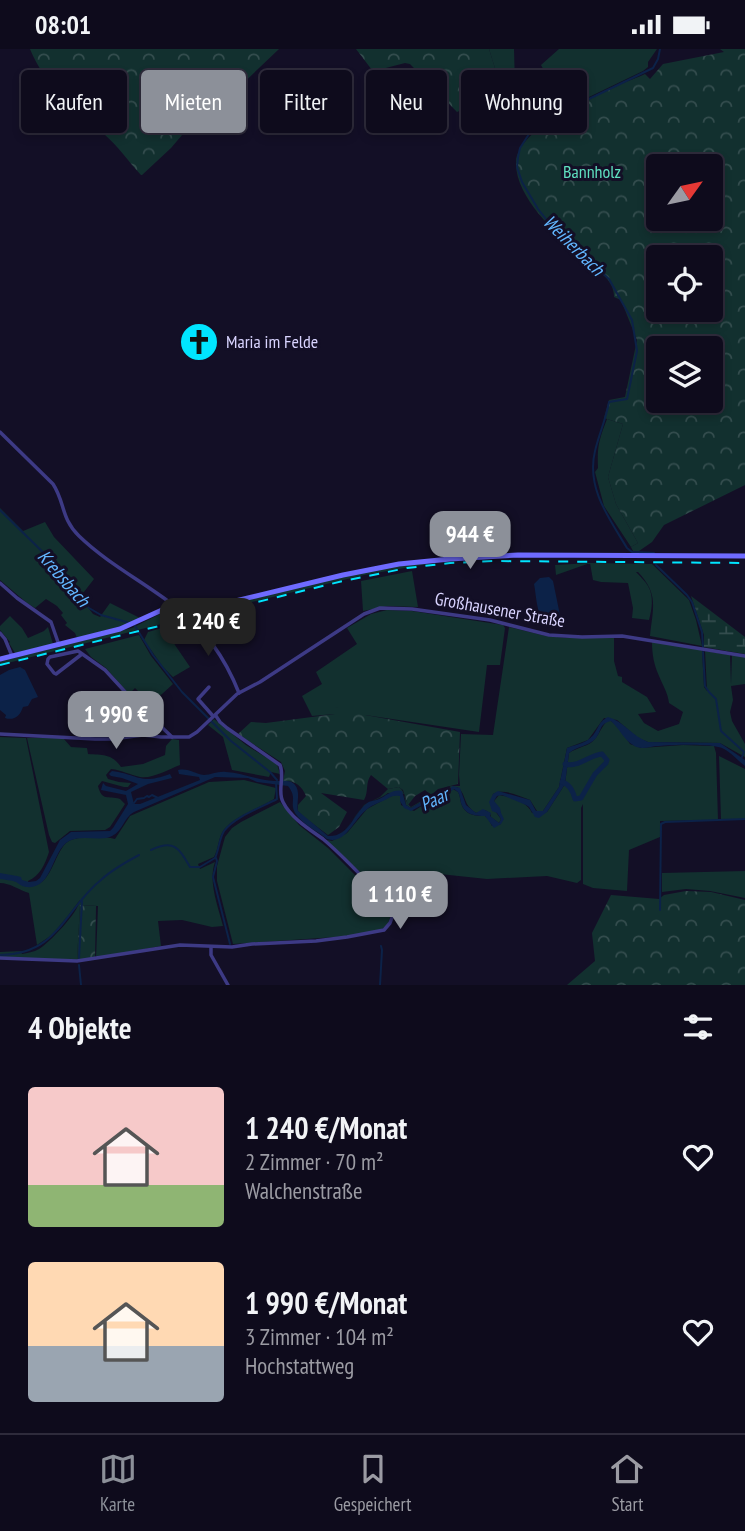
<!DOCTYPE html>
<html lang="de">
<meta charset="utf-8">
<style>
:root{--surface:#0e0b1c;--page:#1c1929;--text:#f1f3f6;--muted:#9b9ba3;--line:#2e2b3b;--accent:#8c9099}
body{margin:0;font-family:"PT Sans Narrow",sans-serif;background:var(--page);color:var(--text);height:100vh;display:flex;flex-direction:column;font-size:26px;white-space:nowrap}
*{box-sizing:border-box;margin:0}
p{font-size:23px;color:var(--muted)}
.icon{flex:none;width:38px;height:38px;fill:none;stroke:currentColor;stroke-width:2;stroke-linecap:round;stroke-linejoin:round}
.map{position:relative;height:936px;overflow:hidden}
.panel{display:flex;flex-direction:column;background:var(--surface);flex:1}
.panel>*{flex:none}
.guide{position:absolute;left:21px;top:21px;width:704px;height:63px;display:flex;gap:14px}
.needle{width:46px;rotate:57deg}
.controls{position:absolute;left:646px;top:105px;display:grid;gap:14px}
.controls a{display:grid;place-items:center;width:77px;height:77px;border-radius:7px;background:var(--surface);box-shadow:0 4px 10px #0003,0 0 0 2px var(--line);font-size:35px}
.price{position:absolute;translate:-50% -60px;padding:0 16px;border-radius:14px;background:var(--accent);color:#fff;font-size:23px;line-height:46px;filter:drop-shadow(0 2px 4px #0008)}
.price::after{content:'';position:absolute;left:50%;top:42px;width:21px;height:16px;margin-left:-10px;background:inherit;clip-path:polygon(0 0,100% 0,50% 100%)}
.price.current{background:#222;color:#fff}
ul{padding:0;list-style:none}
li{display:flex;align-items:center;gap:21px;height:175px;padding:0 28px}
li span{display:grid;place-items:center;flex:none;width:196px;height:140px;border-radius:7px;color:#555}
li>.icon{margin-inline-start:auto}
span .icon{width:84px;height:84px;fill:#fffc;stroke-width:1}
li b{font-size:30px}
h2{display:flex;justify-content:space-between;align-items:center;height:84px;padding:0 28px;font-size:30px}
.pill{padding:0 24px;border-radius:7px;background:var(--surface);box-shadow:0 4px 10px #0003,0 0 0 2px var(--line);font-size:24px;line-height:63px}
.pill.current{background:var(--accent);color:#fff}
.status{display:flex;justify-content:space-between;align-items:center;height:49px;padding:0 35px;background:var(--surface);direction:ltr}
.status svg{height:19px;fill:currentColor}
.dock{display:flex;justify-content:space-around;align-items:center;height:98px;border-top:2px solid var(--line);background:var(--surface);font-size:19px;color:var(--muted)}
.dock a{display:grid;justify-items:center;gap:4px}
.dock .current{color:var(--accent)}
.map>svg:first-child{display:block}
</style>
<div class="status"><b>08:01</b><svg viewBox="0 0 49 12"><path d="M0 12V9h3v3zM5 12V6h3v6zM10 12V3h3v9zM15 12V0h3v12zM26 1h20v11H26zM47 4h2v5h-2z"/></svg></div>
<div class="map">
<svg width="745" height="936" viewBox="0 0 745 936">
<defs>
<pattern id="forest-crowns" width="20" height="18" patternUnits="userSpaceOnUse" patternTransform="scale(1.75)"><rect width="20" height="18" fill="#12302f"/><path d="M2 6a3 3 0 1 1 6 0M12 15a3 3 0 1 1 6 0" fill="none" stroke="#344d4e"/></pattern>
<pattern id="wetland-marsh" width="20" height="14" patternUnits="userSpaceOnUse" patternTransform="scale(1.75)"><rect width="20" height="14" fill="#12302f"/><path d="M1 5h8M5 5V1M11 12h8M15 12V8" fill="none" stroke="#344d4e"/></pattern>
</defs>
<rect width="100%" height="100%" fill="#130f26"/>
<g fill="#12302f">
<polygon points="489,0 514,0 515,36 502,42"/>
<polygon points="559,0 657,0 648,13 648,18 643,22 562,61 555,42 541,16"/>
<path d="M 607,370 L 623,375 L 608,428 L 616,455 L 638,494 L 631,498 L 604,457 L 595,423 L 598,419 C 597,397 599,391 607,370 Z"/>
<polygon points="0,459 23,482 45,473 54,488 94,530 80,548 93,565 100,568 110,554 140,569 125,576 77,589 75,584 65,576 67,574 61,566 63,564 57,557 46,550 35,559 27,554 0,531"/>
<path d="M 424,514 L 428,515 L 364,526 L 190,568 L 180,557 C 196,555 212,557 227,556 C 292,541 357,521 424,514 Z"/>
<path d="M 590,514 L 556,526 L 555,516 L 591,514 L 652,515 L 689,551 L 696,571 L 702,597 L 650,587 C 653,559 659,545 638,523 L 636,523 C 640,527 645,532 648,537 C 654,547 652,560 649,571 L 632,569 L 633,559 L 628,534 L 601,533 L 593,531 Z"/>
<polygon points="412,522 418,558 388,557 363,562 361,532"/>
<polygon points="172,559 185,569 0,616 0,612 132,579"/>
<polygon points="387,561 412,562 503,576 505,579 500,616 487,616 479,683 365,666 335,658 335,665 312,667 302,647 322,635 316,623 357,595 347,579 371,565"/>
<polygon points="10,567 22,579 28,589 44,582 48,578 53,595 15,604 9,594 10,593 0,581 0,577"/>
<polygon points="182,573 187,574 168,581 175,596 190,618 173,628 163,618 144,591 148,583"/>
<path d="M 509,578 L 546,587 L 567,589 L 614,588 L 614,612 L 618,627 L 622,628 L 622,633 L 647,648 L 656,663 L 638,665 L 644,674 L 658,682 L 679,675 L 683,663 L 669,654 C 668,644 663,637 659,627 C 654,616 652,605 652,593 L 702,601 L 704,638 L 707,642 L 705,602 L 730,606 L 731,635 L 732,606 L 745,608 L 745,635 L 731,637 L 733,651 L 730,663 L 732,672 L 745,695 L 745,708 L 720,694 L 648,693 L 638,689 L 617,671 L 604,669 L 588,691 L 567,699 L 559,738 L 543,762 L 537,762 L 530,751 C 519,747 504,739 493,745 L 492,758 L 501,770 L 499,774 L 491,768 L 490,764 L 485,761 L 476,764 C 462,755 467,745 457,738 C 447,742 437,745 428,749 C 422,752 417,756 411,759 L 406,756 L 404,745 L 388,744 C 381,750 370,751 363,758 C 353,767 349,781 337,787 L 345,781 L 364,756 L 380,748 L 388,740 L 399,738 C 406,743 404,753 411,758 L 428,748 L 439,745 L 451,737 L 460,737 L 459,726 L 461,685 L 493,686 Z"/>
<polygon points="139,586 151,607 173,635 151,655 135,639 129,645 106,619 91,608 85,600"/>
<polygon points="214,670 246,696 277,715 280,725 271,723 269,728 232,721 223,688 208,676"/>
<path d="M 607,672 L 611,672 L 619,678 L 630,695 L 641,699 L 683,696 L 712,697 L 714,697 L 716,704 L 718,771 L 660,772 L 660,788 L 629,801 L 627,842 L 593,839 L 583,835 L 583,755 L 581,759 L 581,831 L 577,834 L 547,827 L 487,830 L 430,824 L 386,853 L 326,792 L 328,791 L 332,792 L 347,784 L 367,760 L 389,748 L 397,745 L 400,747 L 401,756 L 414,762 L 426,754 L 440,750 L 453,740 L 458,743 C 460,746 460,750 461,754 C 465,766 474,767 485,767 L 489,771 L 492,777 L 501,775 L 501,764 L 494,752 L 499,746 C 512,748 527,753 532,764 L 547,763 L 565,735 L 569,704 C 576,699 585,698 592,693 C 599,687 601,678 607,672 Z"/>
<path d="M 0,688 L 26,689 L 49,803 C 45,815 40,827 28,832 L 28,837 C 51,839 53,807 66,794 C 75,786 103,787 115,790 L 130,767 L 209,733 L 244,731 L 276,739 L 274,750 C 259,760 228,769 221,786 C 218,793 218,801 214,808 L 198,815 L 200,820 L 215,813 C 208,833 218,857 223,877 L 212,878 L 182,871 L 158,872 L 161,897 L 96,909 L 98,857 L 80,856 L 77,912 L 0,908 L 0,903 L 21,902 L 22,905 C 27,904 34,903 39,900 C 50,893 78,864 80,851 L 67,868 L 52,886 L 37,896 L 29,844 C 19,841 10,834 0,834 Z"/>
<path d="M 27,689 L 63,689 L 71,698 L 87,699 L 88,705 C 104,706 112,705 121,718 L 143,715 L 165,706 L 166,697 L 172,690 L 179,691 L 180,716 C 169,720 153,730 140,728 C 130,726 122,721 111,720 L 106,726 L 108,730 L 119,733 L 131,734 L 128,738 L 124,738 L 102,732 L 98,737 C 102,753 108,746 120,750 L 125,755 L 110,778 L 105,781 L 70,782 L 55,794 L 52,793 L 49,786 Z"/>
<polygon points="719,707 745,720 745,770 721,771"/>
<polygon points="280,753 299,776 328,799 390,861 390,869 388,875 381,881 351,887 233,895 217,832 217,817 225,788 232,779 241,773"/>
<polygon points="745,822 745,849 710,842 686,840 662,843 662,824"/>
</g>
<g fill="url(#forest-crowns)" fill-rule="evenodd">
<path d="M 30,0 L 279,0 L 235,42 L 209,71 L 192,76 L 188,79 L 171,99 L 142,126 L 141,126 C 128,112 118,97 104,85 C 75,60 45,37 30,0 Z"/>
<polygon points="356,0 489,0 502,42 457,63 410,15 405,14 374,22 372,21"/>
<path d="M 720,0 L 745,0 L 745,436 L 664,476 L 652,493 L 639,502 L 633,502 L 631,498 L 638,494 L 616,455 L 608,428 L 623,375 L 604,369 L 609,351 L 625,348 L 637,291 L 621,251 L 614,248 C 615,232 597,220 586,211 C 561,189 515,150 516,113 C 518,75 613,39 645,25 L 650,30 L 663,15 L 724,3 ZM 658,117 L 710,117 L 710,170 L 658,170 ZM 658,208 L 710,208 L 710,261 L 658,261 ZM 658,299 L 710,299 L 710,352 L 658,352 Z"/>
<path d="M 335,658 L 363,660 L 365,666 L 460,683 L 458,735 L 438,740 L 431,746 L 425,741 L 415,747 L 408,756 L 403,741 L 399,738 L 388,740 L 371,726 C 365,734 369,742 364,751 L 321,744 L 347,763 L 339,778 L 328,786 L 304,768 L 298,762 L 298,756 L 306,747 C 302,737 295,731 283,732 L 285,722 L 281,713 L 238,685 L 251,673 L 266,674 L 335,665 Z"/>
<polygon points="686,842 711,843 745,851 745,936 567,936 595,912 592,884 611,846 659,850 664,846"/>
<polygon points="80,856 96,857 95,909 77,912"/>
</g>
<polygon fill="url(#wetland-marsh)" points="691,547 745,588 745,605 704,598 704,586"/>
<g fill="#0c2248">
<path d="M 549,528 L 553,532 L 561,571 L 557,575 C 553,576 549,577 546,575 C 537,570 536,544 534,535 L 540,529 Z"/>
<path d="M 20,618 L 25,621 L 38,648 L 32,650 L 28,657 L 23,658 C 20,667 14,672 5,669 L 6,666 L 0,661 L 0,626 L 9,621 Z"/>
<path d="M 608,668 C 623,672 632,687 648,693 L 720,694 L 745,711 L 745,717 C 738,712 732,704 724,700 C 713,694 673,696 659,697 C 650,697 641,702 633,696 C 625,692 619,679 611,672 C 599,675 602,681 596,689 C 588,698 577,697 569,704 L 565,735 L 547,763 L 539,769 L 535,768 L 529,758 L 526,756 L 502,746 L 497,747 L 494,752 L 500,759 L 501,764 L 504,770 L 501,775 L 494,779 L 485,767 C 475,767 465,766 461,754 C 460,750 460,746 458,743 L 454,740 L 440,750 L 426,754 L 411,762 L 404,759 L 400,752 L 400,747 C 394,746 391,747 385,751 C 378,754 370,757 365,762 C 353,772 345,796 327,790 C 317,782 302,775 295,764 C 289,753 298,750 288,737 L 257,733 L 248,729 L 215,728 L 134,763 C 124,768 123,782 112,787 C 101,793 83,785 69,792 C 51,802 53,841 26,838 C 21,837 21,836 16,833 C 11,831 5,831 0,830 L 0,824 L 17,827 L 21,828 L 22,831 L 29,833 L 36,832 L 40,829 L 60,791 L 71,783 L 110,782 L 113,779 L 128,755 L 126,746 L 101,741 L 103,734 L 106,737 L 126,742 L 138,735 L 122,729 L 111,727 L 109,725 L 112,722 C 140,726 140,736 170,725 L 172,729 L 148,735 L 131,743 L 134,755 L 140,755 L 200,731 L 199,728 L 179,725 L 178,721 C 190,719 194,725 204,726 C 211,726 218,722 226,723 C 242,724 258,731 274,732 C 281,732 291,730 295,736 C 301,743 296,754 298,762 L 328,787 C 349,788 352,767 366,755 C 370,751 376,752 381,749 C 389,745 393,740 402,742 L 406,756 L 411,759 L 429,748 L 438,747 L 453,737 L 460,739 L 466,756 L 476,764 L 483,760 L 491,764 L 490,767 L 499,774 L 501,770 L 497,764 L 492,762 L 489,753 L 493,745 L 498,742 L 530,751 L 536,762 L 543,762 L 559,738 L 567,699 C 574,696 583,695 589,690 C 598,684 597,673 608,668 Z"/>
</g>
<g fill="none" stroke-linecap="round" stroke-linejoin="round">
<g stroke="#0c2248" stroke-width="2">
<polyline points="0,461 60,520 89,559 101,566 130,574"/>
<path d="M 654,504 L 632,503 L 627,499 C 609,469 586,439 595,402 C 599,385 606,370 609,353 L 627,350 L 637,302 L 632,271 L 609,230 L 554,180 L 538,160 L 522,133 L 517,118 L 518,108 L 520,99 L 529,85 L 546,72 L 564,62 L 653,19 L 658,10 L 660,0"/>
<polyline points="656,516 687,546 692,553 702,583 703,598"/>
<polyline points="135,577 153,606 182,643 231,692 270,723 277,731"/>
<polyline points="703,603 705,637 709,643 716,650 721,682 744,703 742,708"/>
<polyline points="134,754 137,750 144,749 147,747 149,748 152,746 158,749"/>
<path d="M 151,801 C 174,790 179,799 190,818 L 200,818 L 215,809 C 219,801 219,790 224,782 C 234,768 262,758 277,750 L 276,734"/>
<polyline points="216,809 217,812 213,828 230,895"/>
<polyline points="660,861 661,775 665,773 745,770"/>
<path d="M 0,906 C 60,905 63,861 102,830 C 113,820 126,813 139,806"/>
<polyline points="79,909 82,852"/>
<polyline points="79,916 81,936"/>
<polyline points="380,936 382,901 381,897"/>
</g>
<path stroke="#0c2248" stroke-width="5" d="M 562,733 C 570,735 573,742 575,750 L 581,749 L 595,725 L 606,714 L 607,711 L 602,705 C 589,706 578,719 565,715"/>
<g stroke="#3d3a85" stroke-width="3.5">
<path d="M 0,383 L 53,435 C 65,453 61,470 79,487 C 108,515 144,533 176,558 C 205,580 226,611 239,644"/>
<polyline points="0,534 17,549 51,573 59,596"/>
<polyline points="0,584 5,590 12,607"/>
<polyline points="82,605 56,625 54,624 47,615 48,610 50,608 78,602 105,621 128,646 172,688"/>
<polyline points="209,638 198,650 213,667"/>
<polyline points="0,685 95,690 113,690 143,686 161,688 189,688 197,683 237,645 260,633 364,565 380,559 412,560 490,571 549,586 582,588 622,587 745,607"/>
<polyline points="211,898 211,906 228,936"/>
<path d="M 0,909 L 77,912 L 180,896 L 232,898 L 252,895 L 316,892 L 347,888 L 384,881 L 390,874 L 393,866 C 389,852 336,801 323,790 C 309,780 291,769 283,753 C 277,742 285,728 280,716 L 227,679 L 220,673 L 216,667"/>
</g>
<polyline stroke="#6f6bff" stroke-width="5" points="0,610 120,580 173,556 191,553 227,554 343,526 399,515 450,510 518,506 745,507"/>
<polyline stroke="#00e5ff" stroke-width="2" stroke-dasharray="10 9" stroke-linecap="butt" points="0,616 343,532 407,519 450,514 493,512 745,514"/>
</g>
<defs>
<symbol id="church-disc" viewBox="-11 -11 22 22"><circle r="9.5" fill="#00e5ff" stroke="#130f26"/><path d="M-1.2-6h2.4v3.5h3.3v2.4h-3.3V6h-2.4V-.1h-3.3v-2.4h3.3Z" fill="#111"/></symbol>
</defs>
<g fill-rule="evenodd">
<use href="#church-disc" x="177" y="271" width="44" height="44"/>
</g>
<g text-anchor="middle" stroke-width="6" stroke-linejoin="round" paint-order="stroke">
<g font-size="18" fill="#5fe0c0" stroke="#130f26">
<text x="592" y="129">Bannholz</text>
</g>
<g font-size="18" fill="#d9d4ff" stroke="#130f26" text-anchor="start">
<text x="226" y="299">Maria im Felde</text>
</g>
<g font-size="18" fill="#d9d4ff" stroke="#130f26">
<text transform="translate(500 561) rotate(10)" y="6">Großhausener Straße</text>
</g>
<g font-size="19" font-style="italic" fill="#62b6ff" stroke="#130f26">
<text transform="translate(574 196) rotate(45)" y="7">Weiherbach</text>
<text transform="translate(64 529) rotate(49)" y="7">Krebsbach</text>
<text transform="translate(434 750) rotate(-25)" y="7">Paar</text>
</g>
</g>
</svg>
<div class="controls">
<a><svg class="needle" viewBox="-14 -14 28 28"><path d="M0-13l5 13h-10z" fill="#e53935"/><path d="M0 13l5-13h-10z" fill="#9b9ba3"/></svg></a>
<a><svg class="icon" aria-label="locate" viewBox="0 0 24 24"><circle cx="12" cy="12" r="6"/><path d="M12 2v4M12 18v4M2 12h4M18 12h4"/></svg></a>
<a><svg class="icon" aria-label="layers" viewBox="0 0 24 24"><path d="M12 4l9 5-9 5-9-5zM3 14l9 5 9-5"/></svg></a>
</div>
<b class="price" style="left:470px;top:522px">944 €</b>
<b class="price current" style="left:208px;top:609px">1 240 €</b>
<b class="price" style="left:116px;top:702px">1 990 €</b>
<b class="price" style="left:400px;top:882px">1 110 €</b>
<div class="guide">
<a class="pill">Kaufen</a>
<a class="pill current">Mieten</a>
<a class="pill">Filter</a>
<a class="pill">Neu</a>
<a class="pill">Wohnung</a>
</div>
</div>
<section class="panel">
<h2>4 Objekte<svg class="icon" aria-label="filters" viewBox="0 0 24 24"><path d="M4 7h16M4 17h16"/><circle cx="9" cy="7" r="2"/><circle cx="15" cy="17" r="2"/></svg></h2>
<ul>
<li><span style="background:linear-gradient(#f6c9c9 70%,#8fb573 0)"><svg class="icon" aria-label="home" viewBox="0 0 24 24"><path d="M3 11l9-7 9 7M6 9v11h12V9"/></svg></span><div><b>1 240 €/Monat</b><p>2 Zimmer · 70 m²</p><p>Walchenstraße</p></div><svg class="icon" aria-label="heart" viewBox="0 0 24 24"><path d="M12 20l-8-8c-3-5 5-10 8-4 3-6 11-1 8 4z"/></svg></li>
<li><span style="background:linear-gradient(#ffd9b3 60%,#9aa5b1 0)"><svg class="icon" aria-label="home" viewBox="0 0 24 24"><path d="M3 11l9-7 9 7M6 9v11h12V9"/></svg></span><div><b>1 990 €/Monat</b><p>3 Zimmer · 104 m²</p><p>Hochstattweg</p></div><svg class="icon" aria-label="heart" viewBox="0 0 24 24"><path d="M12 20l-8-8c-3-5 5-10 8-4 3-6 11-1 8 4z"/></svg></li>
</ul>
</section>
<nav class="dock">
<a class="current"><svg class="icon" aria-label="map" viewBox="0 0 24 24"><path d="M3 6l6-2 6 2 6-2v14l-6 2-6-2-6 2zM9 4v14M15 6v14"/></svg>Karte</a>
<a><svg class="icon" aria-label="saved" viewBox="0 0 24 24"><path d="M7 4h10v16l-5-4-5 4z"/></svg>Gespeichert</a>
<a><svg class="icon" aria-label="home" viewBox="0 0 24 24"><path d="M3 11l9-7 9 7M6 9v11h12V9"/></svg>Start</a>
</nav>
